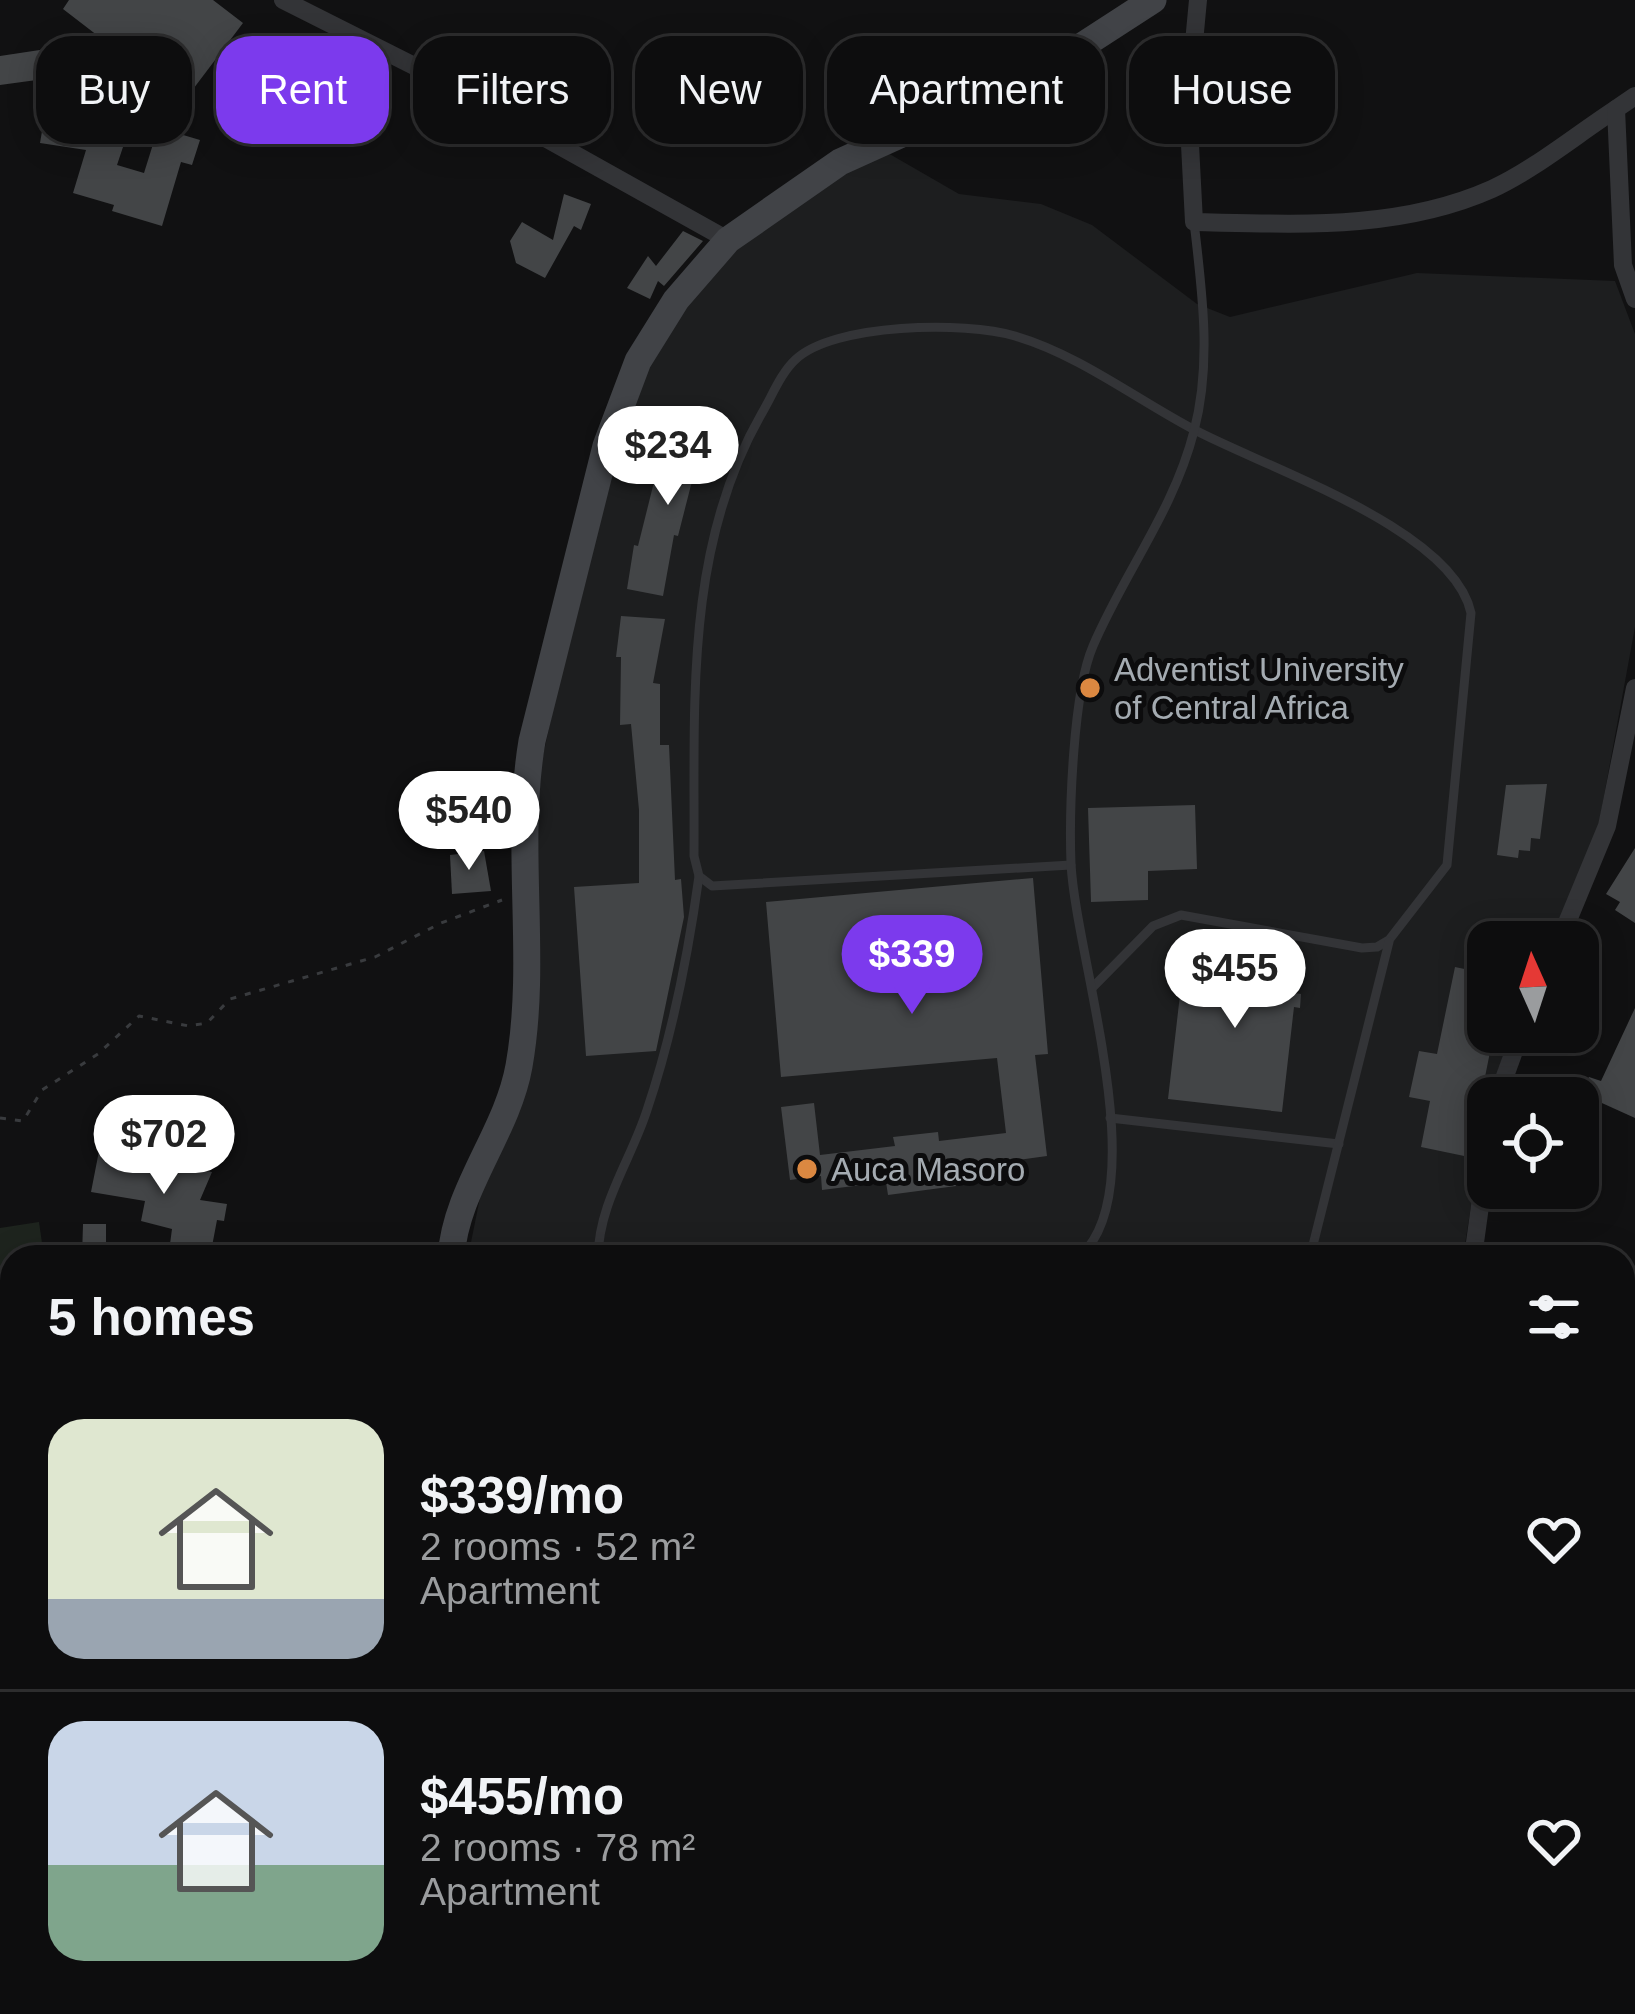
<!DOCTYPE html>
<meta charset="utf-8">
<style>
:root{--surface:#0d0d0e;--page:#161617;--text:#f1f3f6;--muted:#9a9c9e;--line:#2d2d2e;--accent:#7c3aed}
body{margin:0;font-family:Helvetica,sans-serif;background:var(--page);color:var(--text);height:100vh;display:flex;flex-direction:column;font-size:45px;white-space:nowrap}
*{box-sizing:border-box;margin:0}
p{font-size:39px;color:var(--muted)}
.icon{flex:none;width:66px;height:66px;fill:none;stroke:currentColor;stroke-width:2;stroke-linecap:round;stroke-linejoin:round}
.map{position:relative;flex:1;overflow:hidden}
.side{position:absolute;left:0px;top:1245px;width:1635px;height:771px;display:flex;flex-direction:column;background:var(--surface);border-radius:36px 36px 0 0;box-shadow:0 6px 30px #0003,0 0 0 3px var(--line)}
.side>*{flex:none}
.hud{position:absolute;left:36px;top:36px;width:1563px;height:108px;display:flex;gap:24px}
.needle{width:78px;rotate:357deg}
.buttons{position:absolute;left:1467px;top:921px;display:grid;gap:24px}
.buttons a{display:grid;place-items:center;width:132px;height:132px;border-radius:24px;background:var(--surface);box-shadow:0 6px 30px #0003,0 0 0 3px var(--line);font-size:60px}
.price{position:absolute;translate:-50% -102px;padding:0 27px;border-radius:42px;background:#fff;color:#222;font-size:39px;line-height:78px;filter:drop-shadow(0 3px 6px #0008)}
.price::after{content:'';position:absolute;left:50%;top:72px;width:36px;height:27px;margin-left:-18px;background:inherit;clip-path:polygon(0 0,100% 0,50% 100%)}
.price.current{background:var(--accent);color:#fff}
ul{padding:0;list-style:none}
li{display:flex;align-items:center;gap:36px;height:300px;padding:0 48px}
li+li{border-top:3px solid var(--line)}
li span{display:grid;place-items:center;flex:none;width:336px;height:240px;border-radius:36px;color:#555}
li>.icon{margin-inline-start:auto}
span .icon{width:144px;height:144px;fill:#fffc;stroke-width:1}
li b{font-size:51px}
h2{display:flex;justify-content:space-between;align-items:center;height:144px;padding:0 48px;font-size:51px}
.pill{padding:0 42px;border-radius:36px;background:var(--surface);box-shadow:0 6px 30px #0003,0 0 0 3px var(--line);font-size:42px;line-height:108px}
.pill.current{background:var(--accent);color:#fff}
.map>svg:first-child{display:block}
</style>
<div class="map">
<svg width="1635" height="2014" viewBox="0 0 1635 2014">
<rect width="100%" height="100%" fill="#111112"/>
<polygon fill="#1d1e1f" points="874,145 959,194 1041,204 1092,225 1197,304 1230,317 1417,273 1615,281 1635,334 1635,627 1597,834 1550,942 1488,942 1488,1032 1512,1032 1488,1098 1463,1257 468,1257 484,1178 525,1087 541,765 605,470 634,375 735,242"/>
<polygon fill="#1e241e" points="39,1222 44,1257 12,1257 12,1397 0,1398 0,1228"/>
<g fill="#434547">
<polygon points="69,0 213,0 243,23 163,129 200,140 192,165 181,162 162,226 112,211 114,205 73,193 86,150 40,143 47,102 89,109 87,123 127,135 117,165 144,173 164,109 104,65 102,79 42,69 44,79 0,85 0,56 53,48 54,39 115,49 63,9"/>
<polygon points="564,194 591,204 581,230 574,226 545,278 516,263 510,241 522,222 553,240"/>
<polygon points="683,231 703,241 664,286 658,281 650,299 627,288 648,256 656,266"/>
<polygon points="684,419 718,440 691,485 678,536 674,535 663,596 627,589 634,545 638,546 656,474"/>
<polygon points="621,616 665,619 653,683 660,684 660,745 669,745 675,880 681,879 684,917 656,1051 586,1056 574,887 639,883 639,810 631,724 620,725 621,657 616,657"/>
<polygon points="1547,784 1540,839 1531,838 1530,851 1519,850 1518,858 1497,855 1506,785"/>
<polygon points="1195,805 1197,869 1148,871 1148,900 1091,902 1088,808"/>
<polygon points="1635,848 1635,923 1615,910 1620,902 1606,894"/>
<polygon points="484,851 491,891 452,894 450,855"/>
<polygon points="1033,878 1048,1054 1035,1055 1047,1156 1018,1160 1019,1173 956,1180 956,1186 888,1195 886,1182 822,1190 821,1176 790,1180 781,1107 814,1103 820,1155 895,1146 893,1137 938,1132 939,1141 1006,1133 997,1058 781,1077 766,902"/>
<polygon points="1239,946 1298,953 1294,993 1301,994 1300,1008 1294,1007 1282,1112 1168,1099 1184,960 1236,965"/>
<polygon points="1455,967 1488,974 1488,1032 1494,1032 1469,1157 1421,1147 1430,1101 1409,1097 1419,1051 1437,1054"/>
<polygon points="1635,1008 1635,1118 1593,1099 1595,1095 1583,1089 1589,1077 1601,1081"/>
<polygon points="99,1151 212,1172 200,1200 227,1204 224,1221 217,1220 210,1257 196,1257 197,1248 170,1244 172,1229 141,1221 145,1201 91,1192"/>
<polygon points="83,1224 106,1224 106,1257 82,1257"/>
</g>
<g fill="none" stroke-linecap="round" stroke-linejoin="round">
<g stroke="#393b3e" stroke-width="3" stroke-dasharray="6 9" stroke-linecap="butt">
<polyline points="0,1118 23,1121 42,1090 98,1054 139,1016 189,1026 207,1023 230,999 375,957 441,923 502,900"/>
<polyline points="0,1467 8,1465"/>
</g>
<g stroke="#333437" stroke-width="9">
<path d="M 1071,865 L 712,886 L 699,876 L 694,856 C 695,706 684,548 762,413 C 772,396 781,373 795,360 C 833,323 966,321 1015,336 C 1079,355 1133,397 1191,428 C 1263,467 1453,528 1471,613 L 1447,865 L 1389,940 L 1377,947 L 1362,948 L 1181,915 L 1153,926 L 1093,987"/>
<polyline points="1110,1118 1339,1144"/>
<path d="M 598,1257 C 599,1203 631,1160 647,1110 C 673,1033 688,956 699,876"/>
<path d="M 1019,1257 L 1087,1249 C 1150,1173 1076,956 1071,864 C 1069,811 1073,692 1093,646 C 1124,573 1174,510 1194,431 C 1212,363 1202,291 1194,222"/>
<polyline points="1310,1257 1389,942"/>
<polyline points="436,2004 455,2014"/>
<polyline points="553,2004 565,2014"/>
</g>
<g stroke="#333437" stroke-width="18">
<polyline points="283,0 438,78 728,240"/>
<path d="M 1198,0 L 1188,106 L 1194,222 C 1294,224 1398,231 1492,189 C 1535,169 1576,135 1616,109"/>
<polyline points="1635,96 1616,109 1623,265 1635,299"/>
<polyline points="1559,942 1607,826 1635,688"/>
<polyline points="1497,1098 1521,1032"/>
<polyline points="1473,1257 1488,1148"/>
<polyline points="1623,1405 1635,1407"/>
<polyline points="0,1627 12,1625"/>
<polyline points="255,2014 270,2004"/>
</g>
<g stroke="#414347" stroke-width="27">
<path d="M 451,1257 C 456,1188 507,1133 519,1066 C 538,959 514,848 532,741 L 606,446 L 638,361 L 676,300 L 728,240 L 840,162 L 1048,68 L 1153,0"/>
<polyline points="680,2014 687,2004"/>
</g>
</g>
<g fill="#db8841" stroke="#0c0c0d" stroke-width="4.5">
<circle cx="1090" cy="688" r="12"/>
<circle cx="807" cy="1169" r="12"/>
</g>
<g text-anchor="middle" stroke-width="10" stroke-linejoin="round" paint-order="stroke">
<g font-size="33" fill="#a4abb1" stroke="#0c0c0d" text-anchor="start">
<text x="1114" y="681">Adventist University<tspan x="1114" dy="38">of Central Africa</tspan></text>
<text x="831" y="1181">Auca Masoro</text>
</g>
</g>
</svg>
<div class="buttons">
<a><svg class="needle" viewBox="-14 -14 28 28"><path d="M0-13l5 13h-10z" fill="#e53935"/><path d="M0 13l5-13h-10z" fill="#9a9c9e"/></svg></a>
<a><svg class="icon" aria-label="locate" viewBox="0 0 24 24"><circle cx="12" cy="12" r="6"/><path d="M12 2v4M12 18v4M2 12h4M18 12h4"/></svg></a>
</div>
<b class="price" style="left:668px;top:508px">$234</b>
<b class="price" style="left:469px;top:873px">$540</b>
<b class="price current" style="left:912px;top:1017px">$339</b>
<b class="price" style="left:1235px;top:1031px">$455</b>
<b class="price" style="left:164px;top:1197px">$702</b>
<div class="hud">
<a class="pill">Buy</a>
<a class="pill current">Rent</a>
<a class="pill">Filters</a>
<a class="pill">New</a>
<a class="pill">Apartment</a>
<a class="pill">House</a>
</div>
<section class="side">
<h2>5 homes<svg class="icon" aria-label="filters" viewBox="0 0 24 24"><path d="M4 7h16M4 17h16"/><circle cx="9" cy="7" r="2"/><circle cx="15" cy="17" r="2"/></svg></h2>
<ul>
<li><span style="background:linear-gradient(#dfe7d0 75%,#9aa5b1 0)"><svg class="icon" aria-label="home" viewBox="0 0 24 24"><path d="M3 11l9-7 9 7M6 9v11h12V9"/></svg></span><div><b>$339/mo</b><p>2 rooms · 52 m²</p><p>Apartment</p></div><svg class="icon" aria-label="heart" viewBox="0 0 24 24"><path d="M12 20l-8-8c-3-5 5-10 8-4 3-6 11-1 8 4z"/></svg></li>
<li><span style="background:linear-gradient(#c9d6e8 60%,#7fa58c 0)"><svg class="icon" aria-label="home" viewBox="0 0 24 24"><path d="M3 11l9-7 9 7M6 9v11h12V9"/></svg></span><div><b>$455/mo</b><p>2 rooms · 78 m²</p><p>Apartment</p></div><svg class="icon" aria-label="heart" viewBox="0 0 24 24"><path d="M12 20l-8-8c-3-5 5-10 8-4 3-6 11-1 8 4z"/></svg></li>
</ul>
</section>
</div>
